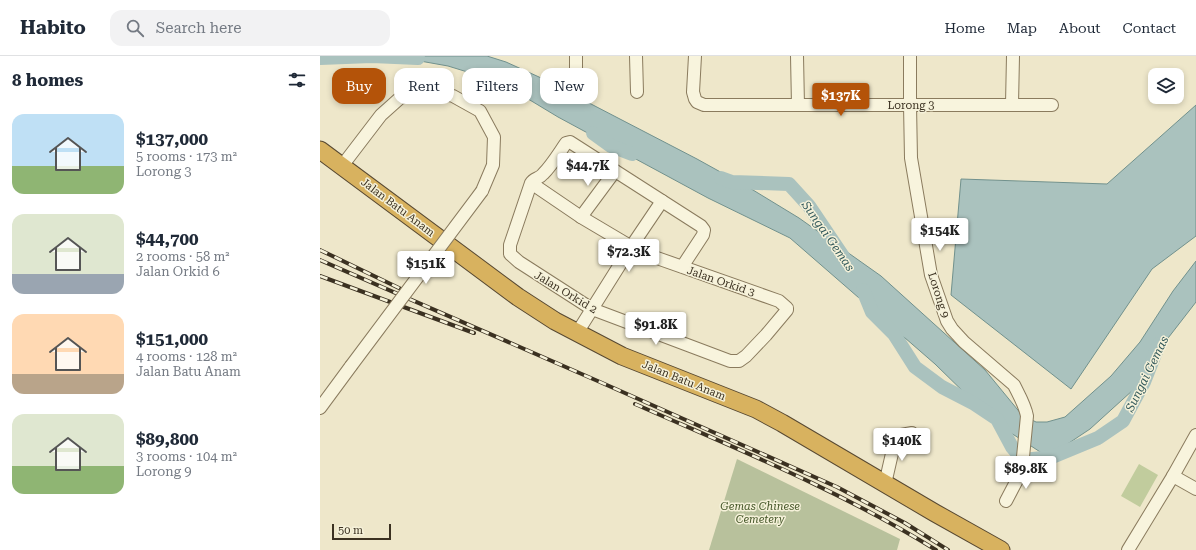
<!DOCTYPE html>
<meta charset="utf-8">
<style>
:root{--surface:#fff;--page:#f2f2f3;--text:#1f2937;--muted:#747a83;--line:#e0e1e3;--accent:#b45309}
body{margin:0;font-family:"Roboto Serif",serif;background:var(--page);color:var(--text);height:100vh;display:flex;flex-direction:column;font-size:15px;white-space:nowrap}
*{box-sizing:border-box;margin:0}
p{font-size:13px;color:var(--muted)}
.icon{flex:none;width:22px;height:22px;fill:none;stroke:currentColor;stroke-width:2;stroke-linecap:round;stroke-linejoin:round}
.map{position:relative;flex:1;overflow:hidden}
.drawer{display:flex;flex-direction:column;background:var(--surface);width:320px}
.drawer>*{flex:none}
.hud{position:absolute;left:12px;top:12px;width:380px;height:36px;display:flex;gap:8px}
.buttons{position:absolute;left:828px;top:12px;display:grid;gap:8px}
.buttons a{display:grid;place-items:center;width:36px;height:36px;border-radius:8px;background:var(--surface);box-shadow:0 2px 6px #0003;font-size:20px}
.scale{position:absolute;left:12px;bottom:10px;width:59px;box-sizing:border-box;padding-left:4px;border:2px solid #3b3121;border-top:0;font-size:11px;line-height:14px;white-space:nowrap;color:#3b3121;-webkit-text-stroke:3px #f5f1d9;paint-order:stroke}
.price{position:absolute;translate:-50% -34px;padding:0 9px;border-radius:4px;background:#fff;color:#222;font-size:13px;line-height:26px;filter:drop-shadow(0 1px 2px #0008)}
.price::after{content:'';position:absolute;left:50%;top:24px;width:12px;height:9px;margin-left:-6px;background:inherit;clip-path:polygon(0 0,100% 0,50% 100%)}
.price.active{background:var(--accent);color:#fff}
ul{padding:0;list-style:none}
li{display:flex;align-items:center;gap:12px;height:100px;padding:0 12px}
li span{display:grid;place-items:center;flex:none;width:112px;height:80px;border-radius:12px;color:#555}
li>.icon{margin-inline-start:auto}
span .icon{width:48px;height:48px;fill:#fffc;stroke-width:1}
li b{font-size:17px}
h2{display:flex;justify-content:space-between;align-items:center;height:48px;padding:0 12px;font-size:17px}
.pill{padding:0 14px;border-radius:12px;background:var(--surface);box-shadow:0 2px 6px #0003;font-size:14px;line-height:36px}
.pill.active{background:var(--accent);color:#fff}
header{display:flex;align-items:center;gap:24px;box-sizing:border-box;height:56px;padding:0 20px;background:var(--surface);border-bottom:1px solid var(--line)}
header strong{font-size:19px}
nav{display:flex;gap:22px;margin-inline-start:auto;font-size:14px}
.search{width:280px;height:36px;background:var(--page);display:flex;align-items:center;gap:10px;box-sizing:border-box;padding:0 14px;border-radius:12px;color:var(--muted);font-size:15px}
main{display:flex;flex:1;min-height:0}
.map>svg:first-child{display:block}
</style>
<header>
<strong>Habito</strong>
<div class="search"><svg class="icon" aria-label="search" viewBox="0 0 24 24"><circle cx="10" cy="10" r="6"/><path d="M15 15l6 6"/></svg>Search here</div>
<nav><a>Home</a><a>Map</a><a>About</a><a>Contact</a></nav>
</header>
<main>
<section class="drawer">
<h2>8 homes<svg class="icon" aria-label="filters" viewBox="0 0 24 24"><path d="M4 7h16M4 17h16"/><circle cx="9" cy="7" r="2"/><circle cx="15" cy="17" r="2"/></svg></h2>
<ul>
<li><span style="background:linear-gradient(#bfe0f5 65%,#8fb573 0)"><svg class="icon" aria-label="home" viewBox="0 0 24 24"><path d="M3 11l9-7 9 7M6 9v11h12V9"/></svg></span><div><b>$137,000</b><p>5 rooms · 173 m²</p><p>Lorong 3</p></div></li>
<li><span style="background:linear-gradient(#dfe7d0 75%,#9aa5b1 0)"><svg class="icon" aria-label="home" viewBox="0 0 24 24"><path d="M3 11l9-7 9 7M6 9v11h12V9"/></svg></span><div><b>$44,700</b><p>2 rooms · 58 m²</p><p>Jalan Orkid 6</p></div></li>
<li><span style="background:linear-gradient(#ffd9b3 75%,#b9a48a 0)"><svg class="icon" aria-label="home" viewBox="0 0 24 24"><path d="M3 11l9-7 9 7M6 9v11h12V9"/></svg></span><div><b>$151,000</b><p>4 rooms · 128 m²</p><p>Jalan Batu Anam</p></div></li>
<li><span style="background:linear-gradient(#dfe7d0 65%,#8fb573 0)"><svg class="icon" aria-label="home" viewBox="0 0 24 24"><path d="M3 11l9-7 9 7M6 9v11h12V9"/></svg></span><div><b>$89,800</b><p>3 rooms · 104 m²</p><p>Lorong 9</p></div></li>
</ul>
</section>
<div class="map">
<svg width="876" height="494" viewBox="0 0 876 494">
<rect width="100%" height="100%" fill="#eee7ca"/>
<polygon fill="#c1cc9d" points="819,408 838,419 820,451 801,440"/>
<polygon fill="#b8c19c" points="417,403 580,483 577,494 389,494"/>
<g fill="#aac2be" stroke="#71918d">
<polygon points="72,0 167,0 186,6 219,21 377,103 433,134 479,162 561,220 665,314 702,359 716,366 727,366 745,361 791,320 820,286 853,235 876,205 876,246 845,286 813,334 770,373 728,401 691,377 656,348 615,308 470,182 388,142 238,61 180,26 128,10"/>
<polygon points="876,49 876,180 832,213 751,333 631,239 641,123 787,128"/>
</g>
<g fill="none" stroke-linecap="round" stroke-linejoin="round">
<g stroke="#aac2be" stroke-width="14">
<polyline points="0,2 52,0 98,2"/>
<polyline points="273,77 291,90 312,98"/>
<polyline points="401,122 412,126 469,128 489,150 524,202"/>
<polyline points="543,234 552,256 574,278 595,311 622,331 653,347 677,363 692,391 703,404 732,401 778,382 803,365 824,326 839,288"/>
</g>
<defs>
<g id="minor">
<polyline points="256,0 256,28"/>
<polyline points="316,0 317,36"/>
<polyline points="375,0 373,36 375,43 377,46 384,49 732,49"/>
<polyline points="477,0 478,49"/>
<path d="M 590,0 L 590,49 L 591,102 L 611,219 L 627,265 L 632,273 L 644,286 L 694,329 C 699,339 705,349 707,360 L 702,411 L 697,424 L 686,445"/>
<polyline points="692,48 693,0"/>
<polyline points="22,110 61,59 80,42 107,34 133,40 160,55 174,81 173,109 162,135"/>
<path d="M 211,127 L 261,161 L 320,196 L 459,245 L 467,252 L 467,254 L 446,279 L 426,300 L 419,305 L 410,305 L 272,253 L 199,206 L 190,198 L 190,189 L 211,127 C 214,122 219,123 223,118 C 232,109 239,97 246,87 L 250,86 L 381,170 L 384,174 L 383,179 L 362,211"/>
<polyline points="261,161 295,115"/>
<polyline points="257,277 311,191 342,145"/>
<polyline points="0,352 31,310"/>
<polyline points="853,420 876,433"/>
<polyline points="565,428 576,380 592,377"/>
<polyline points="808,494 853,420 876,379"/>
</g>
<polyline id="highway" points="0,94 198,241 235,265 302,300 436,353 462,367 615,457 681,494"/>
</defs>
<use href="#minor" stroke="#8a7b5e" stroke-width="14"/>
<use href="#highway" stroke="#584932" stroke-width="19"/>
<use href="#minor" stroke="#f8f4dd" stroke-width="12"/>
<use href="#highway" stroke="#d8b25f" stroke-width="17"/>
<defs>
<g id="rail">
<polyline points="0,194 81,233"/>
<polyline points="0,204 280,326 517,431 585,467 628,494"/>
<polyline points="0,220 154,277"/>
<path d="M 315,348 C 417,393 521,435 616,494"/>
</g>
</defs>
<use href="#rail" stroke="#3b3121" stroke-width="4"/>
<use href="#rail" stroke="#f5f1d9" stroke-width="2.5" stroke-dasharray="8" stroke-linecap="butt"/>
<defs>
<polyline id="minor-bridge" points="31,310 162,135"/>
</defs>
<use href="#minor-bridge" stroke="#8a7b5e" stroke-width="14" stroke-linecap="butt"/>
<use href="#minor-bridge" stroke="#f8f4dd" stroke-width="12"/>
</g>
<g text-anchor="middle" stroke-width="3" stroke-linejoin="round" paint-order="stroke">
<g font-size="11" fill="#3b3121" stroke="#f5f1d9">
<text x="591" y="53">Lorong 3</text>
<text transform="translate(78 151) rotate(37)" y="4">Jalan Batu Anam</text>
<text transform="translate(401 225) rotate(19)" y="4">Jalan Orkid 3</text>
<text transform="translate(246 236) rotate(31)" y="4">Jalan Orkid 2</text>
<text transform="translate(619 239) rotate(72)" y="4">Lorong 9</text>
<text transform="translate(364 324) rotate(22)" y="4">Jalan Batu Anam</text>
</g>
<g font-size="11" font-style="italic" fill="#455729" stroke="#f5f1d9">
<text x="440" y="454">Gemas Chinese<tspan x="440" dy="13">Cemetery</tspan></text>
</g>
<g font-size="12" font-style="italic" fill="#31585a" stroke="#f5f1d9">
<text transform="translate(508 180) rotate(55)" y="4">Sungai Gemas</text>
<text transform="translate(827 318) rotate(-64)" y="4">Sungai Gemas</text>
</g>
</g>
</svg>
<div class="buttons">
<a><svg class="icon" aria-label="layers" viewBox="0 0 24 24"><path d="M12 4l9 5-9 5-9-5zM3 14l9 5 9-5"/></svg></a>
</div>
<div class="scale">50 m</div>
<b class="price active" style="left:521px;top:61px">$137K</b>
<b class="price" style="left:268px;top:131px">$44.7K</b>
<b class="price" style="left:620px;top:196px">$154K</b>
<b class="price" style="left:309px;top:217px">$72.3K</b>
<b class="price" style="left:106px;top:229px">$151K</b>
<b class="price" style="left:336px;top:290px">$91.8K</b>
<b class="price" style="left:582px;top:406px">$140K</b>
<b class="price" style="left:706px;top:434px">$89.8K</b>
<div class="hud">
<a class="pill active">Buy</a>
<a class="pill">Rent</a>
<a class="pill">Filters</a>
<a class="pill">New</a>
</div>
</div>
</main>
